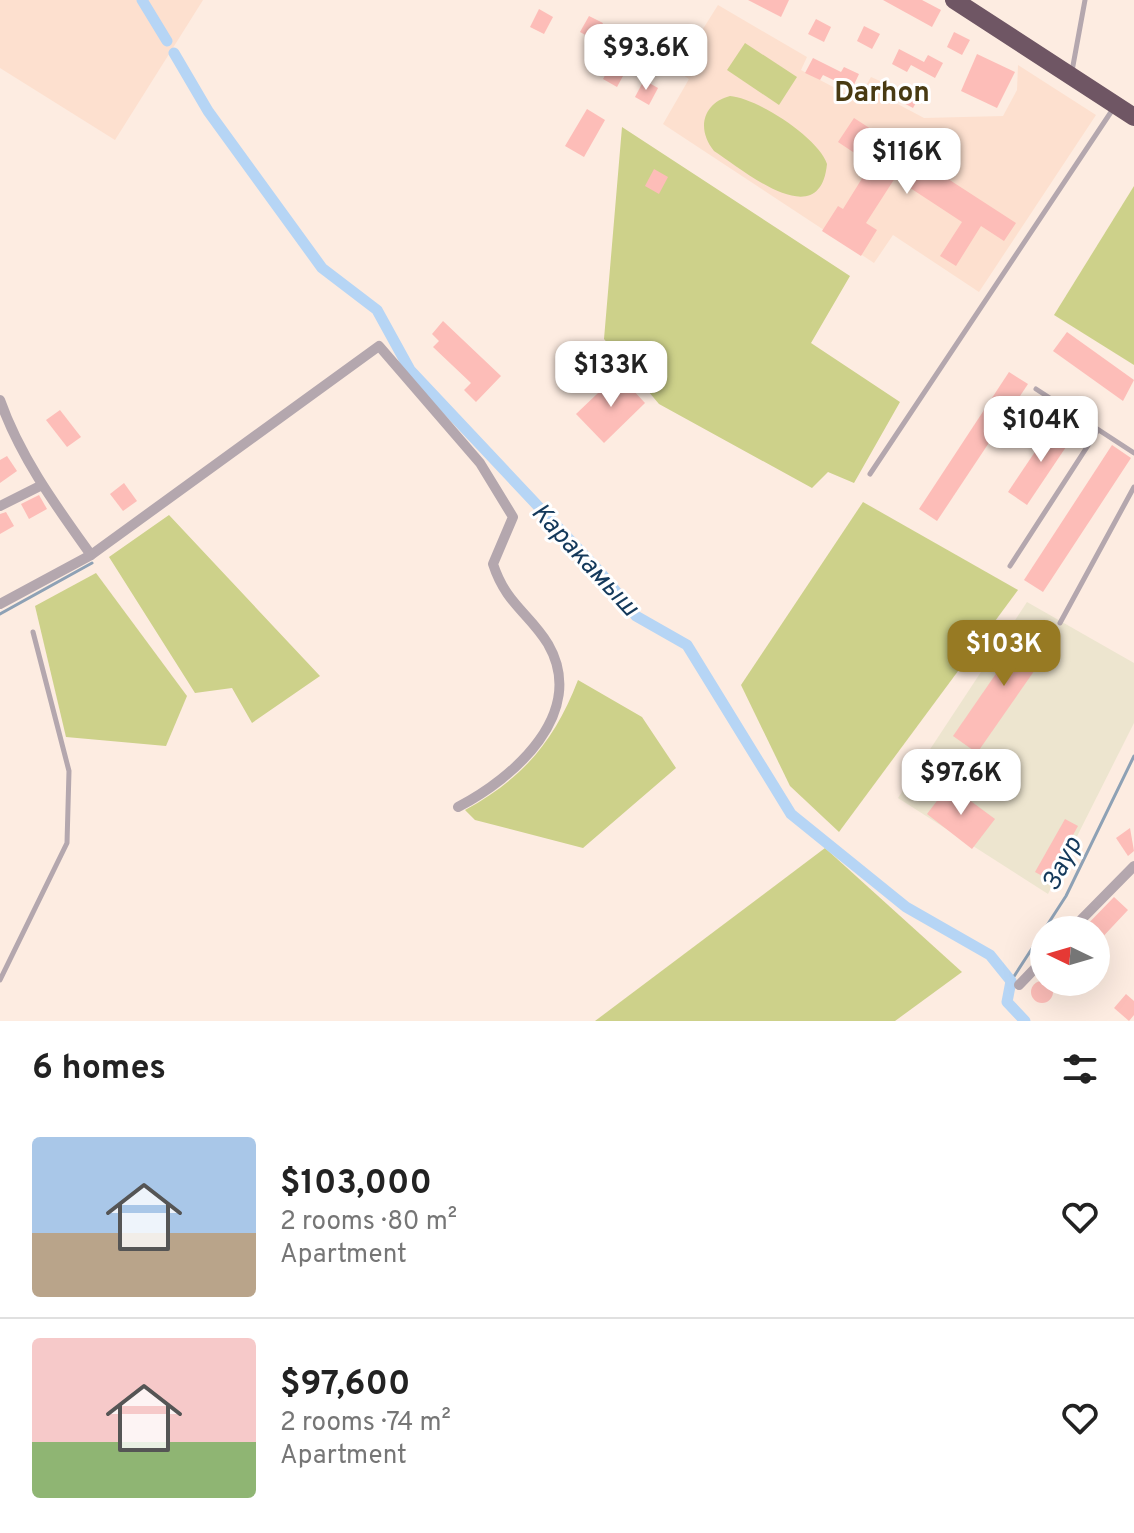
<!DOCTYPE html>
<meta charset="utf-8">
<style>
:root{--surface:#fff;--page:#f6f6f6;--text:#222;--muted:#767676;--line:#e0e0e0;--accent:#977a23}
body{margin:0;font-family:Overpass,sans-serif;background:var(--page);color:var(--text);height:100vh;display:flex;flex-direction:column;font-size:30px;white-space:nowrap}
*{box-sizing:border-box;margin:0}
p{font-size:26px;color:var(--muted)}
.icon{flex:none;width:44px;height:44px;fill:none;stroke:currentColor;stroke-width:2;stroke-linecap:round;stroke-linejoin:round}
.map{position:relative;height:1021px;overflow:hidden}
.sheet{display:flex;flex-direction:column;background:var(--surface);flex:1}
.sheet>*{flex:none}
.needle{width:52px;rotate:275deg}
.controls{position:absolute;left:1030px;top:916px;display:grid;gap:16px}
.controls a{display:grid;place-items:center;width:80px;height:80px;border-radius:50%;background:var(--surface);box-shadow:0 8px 32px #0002;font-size:40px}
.price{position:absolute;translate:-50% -68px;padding:0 18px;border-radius:16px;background:#fff;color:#222;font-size:26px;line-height:52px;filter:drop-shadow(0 2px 4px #0008)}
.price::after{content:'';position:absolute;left:50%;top:48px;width:24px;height:18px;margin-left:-12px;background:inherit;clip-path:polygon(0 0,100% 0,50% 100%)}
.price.on{background:var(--accent);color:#fff}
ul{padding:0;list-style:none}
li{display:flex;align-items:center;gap:24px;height:200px;padding:0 32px}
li+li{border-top:2px solid var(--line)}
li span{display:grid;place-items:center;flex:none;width:224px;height:160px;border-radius:8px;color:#555}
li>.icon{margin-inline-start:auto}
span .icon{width:96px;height:96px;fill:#fffc;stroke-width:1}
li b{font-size:34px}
h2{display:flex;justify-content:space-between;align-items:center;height:96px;padding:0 32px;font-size:34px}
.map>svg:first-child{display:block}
</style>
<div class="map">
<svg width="1134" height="1021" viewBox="0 0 1134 1021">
<rect width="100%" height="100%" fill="#fdece1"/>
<g fill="#fde0cf">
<polygon points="0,0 203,0 115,140 0,68"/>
<polygon points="718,5 807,57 801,70 858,100 871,77 898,89 892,101 924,118 1003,116 1017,90 1018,65 1096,115 979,292 893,235 874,263 663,124 689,79 674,69 682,55 686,56"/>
</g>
<polygon fill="#ede5cf" points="1027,602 1134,663 1134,723 1048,894 898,798"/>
<g fill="#cdd18a">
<polygon points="745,43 797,77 779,105 727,70"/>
<path d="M 730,96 C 757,98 819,138 827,164 C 820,236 742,169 714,151 C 696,129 703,103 730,96 Z"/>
<polygon points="622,127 850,276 811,343 900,402 854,483 828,472 812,488 659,404 604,339"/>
<polygon points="1134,186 1134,365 1054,315"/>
<polygon points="863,502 1018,590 839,832 790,786 741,685"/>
<polygon points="169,515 320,676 252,723 232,688 195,693 109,557"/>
<polygon points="96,573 187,696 166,746 66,737 35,606"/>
<path d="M 578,680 L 642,717 L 676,768 L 583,848 L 475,820 L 465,810 C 523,778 554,742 578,680 Z"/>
<polygon points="825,848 962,972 895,1021 595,1021"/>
</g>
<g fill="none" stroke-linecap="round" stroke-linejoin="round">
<g stroke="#8ea1b5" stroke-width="3">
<polyline points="0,614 92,563"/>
<polyline points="1011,981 1066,896 1134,756"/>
</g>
<g stroke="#b6d5f5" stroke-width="11">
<polyline points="142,0 167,41"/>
<polyline points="174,53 208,111 322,268 377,310 410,370 600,572 636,616 687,645 791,814 906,907 990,955 1011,981 1007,1002 1025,1021"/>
</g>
</g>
<g fill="#fdbdb8">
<polygon points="748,0 789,0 781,17"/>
<polygon points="883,0 922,0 941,10 932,27"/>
<polygon points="539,9 553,17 544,34 530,27"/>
<polygon points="589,16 603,23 594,40 580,32"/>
<polygon points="816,19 831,27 824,42 808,34"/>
<polygon points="864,26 880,34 872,49 857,41"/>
<polygon points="628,32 643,39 617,87 603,79"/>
<polygon points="954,32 970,40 962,55 947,47"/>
<polygon points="899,49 924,62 928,55 943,63 935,78 911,65 907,72 892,64"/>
<polygon points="977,54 1015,72 997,108 961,91"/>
<polygon points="813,58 841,72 844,67 859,74 852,89 823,75 820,80 805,73"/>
<polygon points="644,80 658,88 649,105 635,97"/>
<polygon points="905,85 921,93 913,108 898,100"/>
<polygon points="587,109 605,120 584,157 565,146"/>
<polygon points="854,118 1016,223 1004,241 981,226 956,266 940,256 962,222 895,178 866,223 877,230 861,256 822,231 838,206 843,209 871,164 838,142"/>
<polygon points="654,169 668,177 659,194 645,186"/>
<polygon points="443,321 501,376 476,402 464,390 471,383 433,347 439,341 432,334"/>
<polygon points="1067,332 1134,380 1123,401 1053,351"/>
<polygon points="1009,372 1028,384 937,521 919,509"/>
<polygon points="618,374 645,403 604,443 576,414"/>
<polygon points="60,410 81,437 67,447 46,420"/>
<polygon points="1055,422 1074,435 1027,505 1008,492"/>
<polygon points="1112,445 1131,458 1043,592 1024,580"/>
<polygon points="7,456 17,471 0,483 0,460"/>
<polygon points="124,483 137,501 123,511 110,494"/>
<polygon points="39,495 47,509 29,519 21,504"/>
<polygon points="6,512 14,526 0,534 0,514"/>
<polygon points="1031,623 1055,641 977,753 953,736"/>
<polygon points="949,785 995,819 972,849 927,814"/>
<polygon points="1065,819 1078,826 1048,879 1035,872"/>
<polygon points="1130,828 1134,851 1128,856 1116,838"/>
<polygon points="1114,897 1128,910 1096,944 1096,930 1082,930"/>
<circle cx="1042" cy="992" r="11"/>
<polygon points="1126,994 1134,1001 1134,1015 1129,1021 1114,1008"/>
</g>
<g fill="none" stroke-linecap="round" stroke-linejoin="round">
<g stroke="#b4a7ae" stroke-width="5">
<polyline points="1072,71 1085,0"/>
<polyline points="1036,389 1134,453"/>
<polyline points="870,474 1113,109"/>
<polyline points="1010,566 1098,430"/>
<polyline points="1060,623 1134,487"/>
<polyline points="0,980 67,843 69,771 33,632"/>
</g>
<g stroke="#b4a7ae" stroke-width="10">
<path d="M 0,400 C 20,457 56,506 91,555"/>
<polyline points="0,506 42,485"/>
<path d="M 0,604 L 91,555 L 379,346 L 480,463 L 513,517 L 493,564 C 506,604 529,613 548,644 C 588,713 514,778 458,807"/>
<polyline points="1071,930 1134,866"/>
<polyline points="1019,985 1044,959"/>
</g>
<polyline stroke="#6f5664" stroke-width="18" points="954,0 1134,117"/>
</g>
<g text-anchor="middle" stroke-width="6" stroke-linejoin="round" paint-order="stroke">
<g font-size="26" font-style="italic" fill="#14395b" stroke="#fff">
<text transform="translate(586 559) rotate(47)" y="9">Каракамыш</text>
<text transform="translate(1061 863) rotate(-63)" y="9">Заур</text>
</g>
<g font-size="28" font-weight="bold" fill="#483a12" stroke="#fff">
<text x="882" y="101">Darhon</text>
</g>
</g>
</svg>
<div class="controls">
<a><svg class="needle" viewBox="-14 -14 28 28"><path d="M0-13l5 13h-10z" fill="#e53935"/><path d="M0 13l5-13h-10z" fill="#767676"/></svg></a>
</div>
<b class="price" style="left:646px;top:92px">$93.6K</b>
<b class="price" style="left:907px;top:196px">$116K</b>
<b class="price" style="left:611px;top:409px">$133K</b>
<b class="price" style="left:1041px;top:464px">$104K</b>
<b class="price on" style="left:1004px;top:688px">$103K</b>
<b class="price" style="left:961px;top:817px">$97.6K</b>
</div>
<section class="sheet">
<h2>6 homes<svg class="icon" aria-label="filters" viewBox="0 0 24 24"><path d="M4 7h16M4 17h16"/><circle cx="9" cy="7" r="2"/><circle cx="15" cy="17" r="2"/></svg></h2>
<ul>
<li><span style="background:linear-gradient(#a9c7e8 60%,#b9a48a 0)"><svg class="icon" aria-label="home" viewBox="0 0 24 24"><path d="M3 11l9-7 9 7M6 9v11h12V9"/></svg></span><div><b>$103,000</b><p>2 rooms · 80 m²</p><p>Apartment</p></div><svg class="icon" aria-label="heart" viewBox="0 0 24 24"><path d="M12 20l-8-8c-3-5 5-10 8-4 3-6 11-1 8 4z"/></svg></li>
<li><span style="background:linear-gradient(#f6c9c9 65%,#8fb573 0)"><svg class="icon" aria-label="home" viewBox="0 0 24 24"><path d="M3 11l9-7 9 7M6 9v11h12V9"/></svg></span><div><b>$97,600</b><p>2 rooms · 74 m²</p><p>Apartment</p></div><svg class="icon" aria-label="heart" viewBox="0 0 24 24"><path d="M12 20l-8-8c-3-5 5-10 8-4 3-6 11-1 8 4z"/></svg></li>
</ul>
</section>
